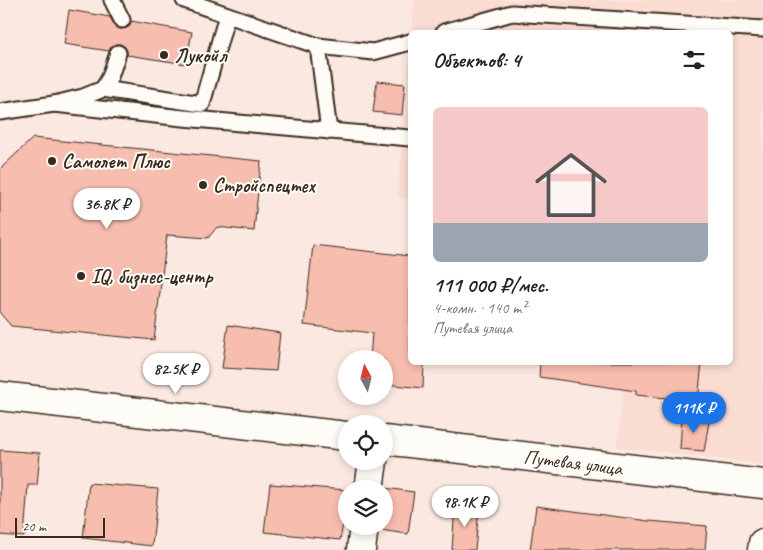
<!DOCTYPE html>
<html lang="ru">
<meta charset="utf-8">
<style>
:root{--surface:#fff;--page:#f2f2f2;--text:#222;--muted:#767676;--accent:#1a73e8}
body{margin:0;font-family:Caveat,sans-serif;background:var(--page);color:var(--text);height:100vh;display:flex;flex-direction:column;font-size:19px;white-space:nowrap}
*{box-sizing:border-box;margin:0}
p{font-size:16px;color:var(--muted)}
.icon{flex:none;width:28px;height:28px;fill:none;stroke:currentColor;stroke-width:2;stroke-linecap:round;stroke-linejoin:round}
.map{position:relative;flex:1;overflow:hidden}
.side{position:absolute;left:408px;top:30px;width:325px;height:335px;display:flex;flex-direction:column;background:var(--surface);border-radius:8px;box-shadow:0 2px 8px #0003}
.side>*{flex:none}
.needle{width:32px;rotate:353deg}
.buttons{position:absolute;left:338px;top:350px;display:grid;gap:10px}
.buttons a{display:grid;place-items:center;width:55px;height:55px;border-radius:50%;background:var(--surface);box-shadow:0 2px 8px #0003;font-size:25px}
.scale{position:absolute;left:15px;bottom:12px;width:90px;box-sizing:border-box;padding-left:5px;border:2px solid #3b2a1e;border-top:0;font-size:14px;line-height:18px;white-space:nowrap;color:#3b2a1e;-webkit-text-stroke:4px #fdfcf7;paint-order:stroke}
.price{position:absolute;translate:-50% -42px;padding:0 11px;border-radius:18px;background:#fff;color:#222;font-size:16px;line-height:32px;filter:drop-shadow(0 1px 2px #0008)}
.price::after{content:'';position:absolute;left:50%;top:30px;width:15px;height:11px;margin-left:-8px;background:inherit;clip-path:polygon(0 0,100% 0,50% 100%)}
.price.active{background:var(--accent);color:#fff}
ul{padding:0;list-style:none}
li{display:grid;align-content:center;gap:10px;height:265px;padding:0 25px}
li span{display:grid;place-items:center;height:155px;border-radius:8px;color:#555}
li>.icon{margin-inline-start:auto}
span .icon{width:90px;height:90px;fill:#fffc;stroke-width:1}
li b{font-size:21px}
h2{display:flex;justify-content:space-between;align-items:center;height:60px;padding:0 25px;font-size:21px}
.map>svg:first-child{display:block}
</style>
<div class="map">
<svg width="763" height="550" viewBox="0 0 763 550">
<rect width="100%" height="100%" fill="#fbe9e1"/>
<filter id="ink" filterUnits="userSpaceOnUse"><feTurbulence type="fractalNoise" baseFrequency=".02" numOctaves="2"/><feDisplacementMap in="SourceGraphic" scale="10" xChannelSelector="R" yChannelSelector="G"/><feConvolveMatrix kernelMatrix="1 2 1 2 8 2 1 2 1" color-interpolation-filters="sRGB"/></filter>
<g filter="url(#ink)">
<g fill="#fadcd2">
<polygon points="414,0 763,0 763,464 617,447 626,363 730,362 730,32 412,32"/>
<polygon points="410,50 410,199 397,197"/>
</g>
<g fill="#f7bdaf" stroke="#3b2a1e">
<polygon points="69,10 110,17 116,28 121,29 127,28 130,26 131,21 192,32 186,64 127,55 127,51 125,47 120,44 117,44 112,46 109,51 64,44"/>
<polygon points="377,81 405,84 402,115 373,112"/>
<polygon points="33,138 261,161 254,231 217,227 208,238 167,235 154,340 11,326 0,313 0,169"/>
<polygon points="313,245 410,256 410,362 424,362 423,388 384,384 384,359 370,359 372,333 304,325"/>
<polygon points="228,325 280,333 276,371 222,368"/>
<polygon points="540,362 702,362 698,401 636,395 636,391 539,377"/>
<polygon points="682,416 709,422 704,451 680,449"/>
<polygon points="0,450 40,453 37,485 28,485 24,537 0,535"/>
<polygon points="89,483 158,489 152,546 83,538"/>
<polygon points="270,484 346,490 346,525 343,525 340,540 264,532"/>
<polygon points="385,488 414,492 408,534 379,530 379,526 384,526 384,493"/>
<polygon points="455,505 479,509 475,550 452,550"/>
<polygon points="536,506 649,521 707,526 705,550 530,550"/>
</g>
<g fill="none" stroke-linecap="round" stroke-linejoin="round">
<defs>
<g id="lane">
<polyline points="112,0 122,20"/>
<polyline points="184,0 318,46 373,52 410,42"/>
<polyline points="444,32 512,13 763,29"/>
<polyline points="318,46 329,131"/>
<polyline points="103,89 202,104 227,15"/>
<polyline points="54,104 183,118 410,138"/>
<polyline points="0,112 54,104 83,97 103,89 110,77 118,53"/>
</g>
<g id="street">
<polyline points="0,396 346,436"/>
<polyline points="384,440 763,484"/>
<polyline points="369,489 373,461"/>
<polyline points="361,550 364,526"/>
<polyline points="762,550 763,543"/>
</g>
</defs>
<use href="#lane" stroke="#3b2a1e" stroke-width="19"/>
<use href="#street" stroke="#3b2a1e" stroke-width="31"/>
<use href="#lane" stroke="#fdfcf7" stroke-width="15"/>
<use href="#street" stroke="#fdfcf7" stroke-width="28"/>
</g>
</g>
<g fill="#3b2a1e" stroke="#fdfcf7" stroke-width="2">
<circle cx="164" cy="55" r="5"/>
<circle cx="52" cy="161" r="5"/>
<circle cx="203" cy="185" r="5"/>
<circle cx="81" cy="276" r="5"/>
</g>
<g text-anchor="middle" stroke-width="4" stroke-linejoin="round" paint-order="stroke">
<g font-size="20" font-weight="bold" fill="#3b2a1e" stroke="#fdfcf7" text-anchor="start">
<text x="174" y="62">Лукойл</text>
<text x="62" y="168">Самолет Плюс</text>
<text x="213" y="192">Стройспецтех</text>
<text x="91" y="283">IQ, бизнес-центр</text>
</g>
<g font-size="20" fill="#3b2a1e" stroke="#fdfcf7">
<text transform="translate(573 462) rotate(7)" y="7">Путевая улица</text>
</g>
</g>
</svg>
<div class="buttons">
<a><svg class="needle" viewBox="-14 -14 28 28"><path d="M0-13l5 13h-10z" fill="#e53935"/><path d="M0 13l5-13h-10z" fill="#767676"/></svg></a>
<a><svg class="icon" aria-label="locate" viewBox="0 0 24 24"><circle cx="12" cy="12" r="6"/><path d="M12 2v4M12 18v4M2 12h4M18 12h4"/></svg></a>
<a><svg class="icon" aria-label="layers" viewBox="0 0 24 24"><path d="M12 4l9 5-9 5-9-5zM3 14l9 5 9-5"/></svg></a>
</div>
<div class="scale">20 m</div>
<b class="price" style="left:107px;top:230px">36.8K ₽</b>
<b class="price" style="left:176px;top:395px">82.5K ₽</b>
<b class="price active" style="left:694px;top:434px">111K ₽</b>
<b class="price" style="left:465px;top:528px">98.1K ₽</b>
<section class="side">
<h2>Объектов: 4<svg class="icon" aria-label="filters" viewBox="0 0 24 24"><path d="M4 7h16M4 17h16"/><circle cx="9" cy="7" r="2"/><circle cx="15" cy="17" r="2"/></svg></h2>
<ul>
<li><span style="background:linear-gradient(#f6c9c9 75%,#9aa5b1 0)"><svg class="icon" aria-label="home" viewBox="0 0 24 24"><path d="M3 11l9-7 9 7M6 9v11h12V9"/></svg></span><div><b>111 000 ₽/мес.</b><p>4-комн. · 140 m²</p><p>Путевая улица</p></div></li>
</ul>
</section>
</div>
